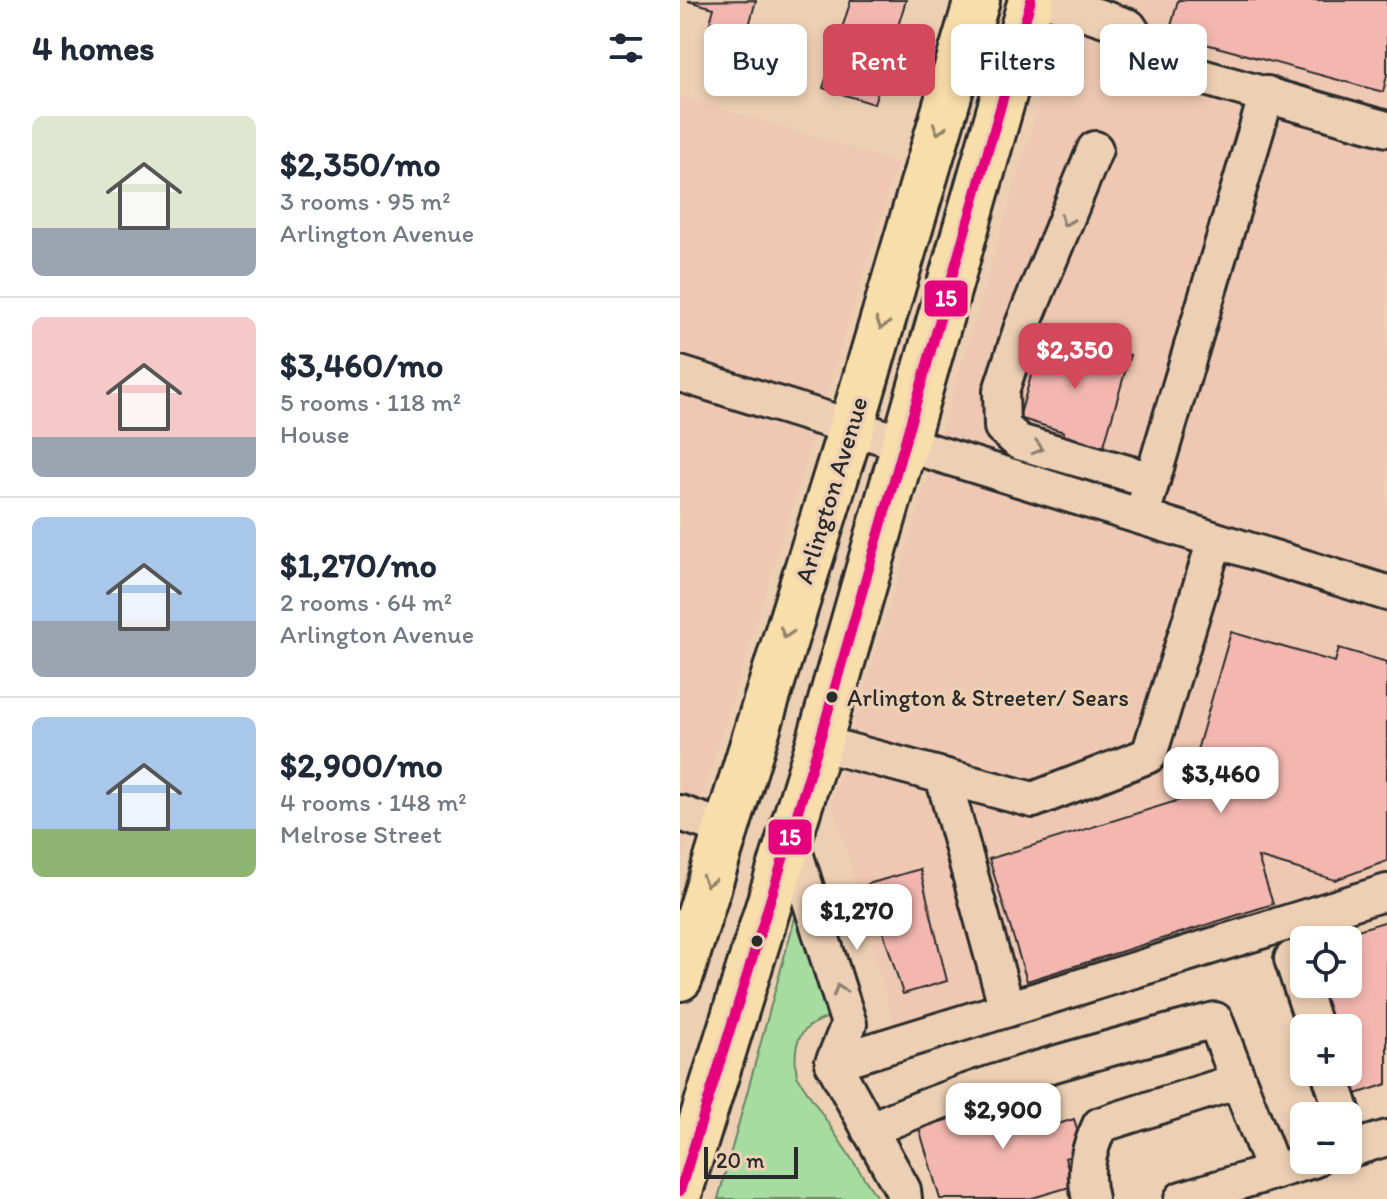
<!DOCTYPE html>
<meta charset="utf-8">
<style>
:root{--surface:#fff;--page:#f2f2f3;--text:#1f2937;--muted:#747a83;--line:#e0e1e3;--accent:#d1495b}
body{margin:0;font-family:Itim,sans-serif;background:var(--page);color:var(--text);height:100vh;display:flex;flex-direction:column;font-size:30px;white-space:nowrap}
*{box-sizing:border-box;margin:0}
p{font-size:26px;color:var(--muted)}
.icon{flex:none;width:44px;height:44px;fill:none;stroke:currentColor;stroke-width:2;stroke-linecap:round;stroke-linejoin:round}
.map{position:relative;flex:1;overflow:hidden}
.details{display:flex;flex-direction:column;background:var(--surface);width:680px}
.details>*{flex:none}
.hud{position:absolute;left:24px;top:24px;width:562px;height:72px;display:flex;gap:16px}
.fabs{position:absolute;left:610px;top:926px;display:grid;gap:16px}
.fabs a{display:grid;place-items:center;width:72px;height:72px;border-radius:12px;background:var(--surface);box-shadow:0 4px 12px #0003;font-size:40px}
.scale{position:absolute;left:24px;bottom:20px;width:94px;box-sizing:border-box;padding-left:8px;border:4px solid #2b2b2b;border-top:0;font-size:22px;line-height:28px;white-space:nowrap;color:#2b2b2b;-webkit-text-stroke:6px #edd0b4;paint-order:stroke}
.price{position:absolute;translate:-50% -68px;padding:0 18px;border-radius:16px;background:#fff;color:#222;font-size:26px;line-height:52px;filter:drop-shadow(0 2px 4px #0008)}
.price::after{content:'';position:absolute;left:50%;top:48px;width:24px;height:18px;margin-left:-12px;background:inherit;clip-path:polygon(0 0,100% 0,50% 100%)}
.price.on{background:var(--accent);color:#fff}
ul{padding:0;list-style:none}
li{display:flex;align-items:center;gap:24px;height:200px;padding:0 32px}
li+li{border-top:2px solid var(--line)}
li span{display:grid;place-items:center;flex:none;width:224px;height:160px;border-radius:12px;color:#555}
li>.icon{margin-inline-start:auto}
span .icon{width:96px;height:96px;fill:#fffc;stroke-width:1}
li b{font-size:34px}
h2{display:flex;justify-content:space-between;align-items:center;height:96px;padding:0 32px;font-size:34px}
.tag{padding:0 28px;border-radius:12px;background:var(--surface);box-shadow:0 4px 12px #0003;font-size:28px;line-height:72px}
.tag.on{background:var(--accent);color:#fff}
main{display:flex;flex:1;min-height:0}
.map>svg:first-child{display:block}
</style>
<main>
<section class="details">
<h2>4 homes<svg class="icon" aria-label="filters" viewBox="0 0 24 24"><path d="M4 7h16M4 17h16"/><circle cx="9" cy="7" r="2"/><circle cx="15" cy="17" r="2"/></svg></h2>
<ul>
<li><span style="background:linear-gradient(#dfe7d0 70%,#9aa5b1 0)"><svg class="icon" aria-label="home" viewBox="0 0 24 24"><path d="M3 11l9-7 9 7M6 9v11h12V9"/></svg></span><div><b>$2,350/mo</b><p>3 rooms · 95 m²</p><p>Arlington Avenue</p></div></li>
<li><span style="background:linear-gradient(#f6c9c9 75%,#9aa5b1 0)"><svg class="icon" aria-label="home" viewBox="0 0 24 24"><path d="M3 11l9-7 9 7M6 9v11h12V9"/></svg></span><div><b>$3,460/mo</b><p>5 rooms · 118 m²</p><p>House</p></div></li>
<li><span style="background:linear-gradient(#a9c7e8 65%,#9aa5b1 0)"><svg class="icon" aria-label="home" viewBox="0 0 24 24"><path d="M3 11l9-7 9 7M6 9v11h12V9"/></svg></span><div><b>$1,270/mo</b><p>2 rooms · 64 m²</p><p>Arlington Avenue</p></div></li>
<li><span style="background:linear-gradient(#a9c7e8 70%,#8fb573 0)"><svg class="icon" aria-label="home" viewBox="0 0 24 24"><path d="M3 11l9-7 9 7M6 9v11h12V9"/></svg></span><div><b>$2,900/mo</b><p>4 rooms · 148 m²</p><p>Melrose Street</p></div></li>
</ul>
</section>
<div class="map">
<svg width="707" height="1199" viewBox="0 0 707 1199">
<rect width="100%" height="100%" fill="#edd0b4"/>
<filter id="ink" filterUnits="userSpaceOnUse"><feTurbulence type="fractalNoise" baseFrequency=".0125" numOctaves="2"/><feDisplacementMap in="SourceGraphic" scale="16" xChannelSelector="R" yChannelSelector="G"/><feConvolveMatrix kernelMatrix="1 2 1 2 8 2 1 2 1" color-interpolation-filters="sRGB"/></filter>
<g filter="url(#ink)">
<g fill="#efc8b3">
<polygon points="390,0 707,0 707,908 223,1057 152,800"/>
<polygon points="0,96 218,162 0,870"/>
</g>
<path fill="#a6dc9f" stroke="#688465" stroke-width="2" d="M 125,881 L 159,1014 C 121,1024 111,1037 117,1076 L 198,1199 L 38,1199 Z"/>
<g fill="#f3b7b0" stroke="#2b2b2b" stroke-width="2">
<polygon points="76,0 66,37 29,26 34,8 8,1"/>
<polygon points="171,0 226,0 194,104 143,88"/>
<polygon points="498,0 707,0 707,75 703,92 489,34"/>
<polygon points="364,330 450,355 420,459 379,447 384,432 339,418"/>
<polygon points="551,632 655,662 659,648 707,662 707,861 655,880 578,857 593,904 347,981 309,859 503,799"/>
<polygon points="240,869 267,981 223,994 188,884"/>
<polygon points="707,921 707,1084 673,1095 666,1072 668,1028 653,1028 639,984 668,984 668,940 645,940"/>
<polygon points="368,1090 378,1124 394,1119 404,1152 385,1158 393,1186 349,1199 260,1199 239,1128"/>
</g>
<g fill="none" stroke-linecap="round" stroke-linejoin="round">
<defs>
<g id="minor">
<polyline points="368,0 449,27 472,63 707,129"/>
<polyline points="415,149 342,327 321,391 322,427 339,442 472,480"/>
<polyline points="0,374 707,593"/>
<polyline points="466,501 587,94"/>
<polyline points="139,743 353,800 469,755 535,540"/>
<polyline points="263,776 327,1009"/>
<polyline points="0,813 44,828"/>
<polyline points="110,837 169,1024 153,1063"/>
<polyline points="612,959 635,1028"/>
<polyline points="153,1063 707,892"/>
<polyline points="153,1063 223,1190 224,1199"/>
<polyline points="649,1072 664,1116"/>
<path d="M 189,1130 C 300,1081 418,1051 535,1020 L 594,1172"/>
<polyline points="668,1150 707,1138"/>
<path d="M 410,1199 C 403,1171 408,1151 420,1125 L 558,1081"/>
<polyline points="502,1199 633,1160"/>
</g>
<g id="major">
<polyline points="0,978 172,425 297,0"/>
<polyline points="0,1191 139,743 351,0"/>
</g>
</defs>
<use href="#minor" stroke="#2b2b2b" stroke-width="40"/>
<use href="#major" stroke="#2b2b2b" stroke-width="50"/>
<use href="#minor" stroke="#edd0b4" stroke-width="34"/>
<use href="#major" stroke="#f8deab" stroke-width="44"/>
<defs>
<polyline id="bus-1" points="0,1191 139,743 351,0"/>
</defs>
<use href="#bus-1" stroke="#edd0b4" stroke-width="16"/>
<use href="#bus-1" stroke="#e5007d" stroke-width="10"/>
</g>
<defs><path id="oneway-chevron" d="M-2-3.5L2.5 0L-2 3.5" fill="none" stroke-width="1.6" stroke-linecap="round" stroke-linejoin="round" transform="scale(2)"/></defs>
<g stroke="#92846b">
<use href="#oneway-chevron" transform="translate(259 129) rotate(106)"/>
<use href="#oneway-chevron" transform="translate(202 324) rotate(106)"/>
<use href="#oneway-chevron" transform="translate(106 633) rotate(108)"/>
<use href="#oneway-chevron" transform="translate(28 881) rotate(106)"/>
</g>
<g stroke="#8c7e70">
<use href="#oneway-chevron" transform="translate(386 221) rotate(112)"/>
<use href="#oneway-chevron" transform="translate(358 448) rotate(16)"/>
<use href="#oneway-chevron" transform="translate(159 990) rotate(-108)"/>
</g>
</g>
<g fill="#2b2b2b" stroke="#edd0b4" stroke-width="3">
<circle cx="152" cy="697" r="7"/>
<circle cx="77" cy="941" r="7"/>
</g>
<g text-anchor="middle" stroke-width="7" stroke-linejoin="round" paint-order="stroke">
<g font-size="24" fill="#2b2b2b" stroke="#edd0b4" text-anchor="start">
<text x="167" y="706">Arlington &amp; Streeter/ Sears</text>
</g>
<g font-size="26" fill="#2b2b2b" stroke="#edd0b4">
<text transform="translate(151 490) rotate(-73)" y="9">Arlington Avenue</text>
</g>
</g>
<g stroke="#edd0b4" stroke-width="3">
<rect x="243" y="279" width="46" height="39" rx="8" fill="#e5007d"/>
<rect x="87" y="818" width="46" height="38" rx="8" fill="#e5007d"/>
</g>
<g font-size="22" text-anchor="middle" font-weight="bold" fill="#fff">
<text x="266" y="306">15</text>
<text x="110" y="845">15</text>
</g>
</svg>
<div class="fabs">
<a><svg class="icon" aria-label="locate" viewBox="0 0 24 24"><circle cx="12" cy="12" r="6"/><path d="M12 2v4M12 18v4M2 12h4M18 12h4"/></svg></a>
<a>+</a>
<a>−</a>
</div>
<div class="scale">20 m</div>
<b class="price on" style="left:395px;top:391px">$2,350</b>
<b class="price" style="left:541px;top:815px">$3,460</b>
<b class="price" style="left:177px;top:952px">$1,270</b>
<b class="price" style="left:323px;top:1151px">$2,900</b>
<div class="hud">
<a class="tag">Buy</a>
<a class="tag on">Rent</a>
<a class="tag">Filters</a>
<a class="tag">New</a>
</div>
</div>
</main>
